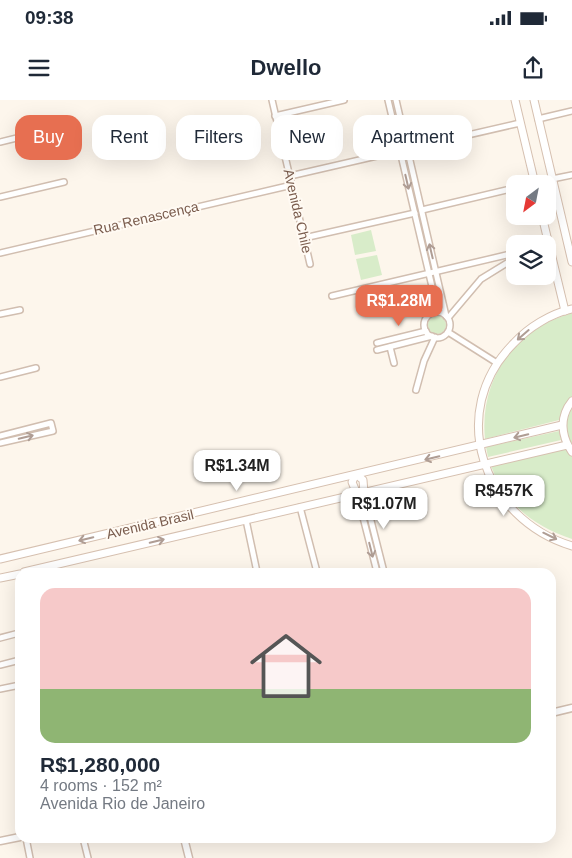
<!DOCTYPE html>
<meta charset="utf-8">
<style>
:root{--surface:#fff;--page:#f6f6f7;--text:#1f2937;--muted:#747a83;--line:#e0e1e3;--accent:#e76f51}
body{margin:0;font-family:Helvetica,sans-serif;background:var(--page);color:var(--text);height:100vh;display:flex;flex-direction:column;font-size:19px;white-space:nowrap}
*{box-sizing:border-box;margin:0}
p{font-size:16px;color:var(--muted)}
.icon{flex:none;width:28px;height:28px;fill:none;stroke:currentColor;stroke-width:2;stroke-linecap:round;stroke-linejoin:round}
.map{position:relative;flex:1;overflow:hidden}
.drawer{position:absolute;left:15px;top:468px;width:541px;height:275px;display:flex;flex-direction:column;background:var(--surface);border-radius:15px;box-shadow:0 5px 20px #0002}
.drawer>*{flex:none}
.guide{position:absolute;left:15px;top:15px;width:542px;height:45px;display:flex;gap:10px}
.needle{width:32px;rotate:212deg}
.controls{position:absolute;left:506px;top:75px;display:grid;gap:10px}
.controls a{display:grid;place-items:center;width:50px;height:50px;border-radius:10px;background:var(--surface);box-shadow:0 5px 20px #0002;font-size:25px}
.price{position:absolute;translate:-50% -42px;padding:0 11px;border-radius:10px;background:#fff;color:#222;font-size:16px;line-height:32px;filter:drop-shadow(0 1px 2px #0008)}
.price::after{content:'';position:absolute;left:50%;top:30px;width:15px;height:11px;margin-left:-8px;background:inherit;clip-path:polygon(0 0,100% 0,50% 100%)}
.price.selected{background:var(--accent);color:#fff}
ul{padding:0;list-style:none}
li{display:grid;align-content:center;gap:10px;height:265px;padding:0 25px}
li+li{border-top:1px solid var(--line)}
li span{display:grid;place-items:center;height:155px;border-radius:15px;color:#555}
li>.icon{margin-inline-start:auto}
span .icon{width:90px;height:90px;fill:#fffc;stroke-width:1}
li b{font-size:21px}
.tag{padding:0 18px;border-radius:15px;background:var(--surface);box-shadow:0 5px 20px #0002;font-size:18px;line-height:45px}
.tag.selected{background:var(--accent);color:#fff}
.status{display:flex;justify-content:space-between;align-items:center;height:35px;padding:0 25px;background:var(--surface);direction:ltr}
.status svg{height:14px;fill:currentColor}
header{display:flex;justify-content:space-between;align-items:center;height:65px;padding:0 25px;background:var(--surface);font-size:22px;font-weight:700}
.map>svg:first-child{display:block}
</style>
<div class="status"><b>09:38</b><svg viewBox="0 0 49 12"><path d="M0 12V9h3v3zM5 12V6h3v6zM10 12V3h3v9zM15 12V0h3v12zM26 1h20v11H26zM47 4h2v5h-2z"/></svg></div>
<header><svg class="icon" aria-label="menu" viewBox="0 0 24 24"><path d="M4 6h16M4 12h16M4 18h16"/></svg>Dwello<svg class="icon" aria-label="share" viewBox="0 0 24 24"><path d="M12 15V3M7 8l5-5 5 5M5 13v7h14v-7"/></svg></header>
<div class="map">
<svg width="572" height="758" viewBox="0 0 572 758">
<rect width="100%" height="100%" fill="#fdf6ec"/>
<g fill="#d8ecc9">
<polygon points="371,130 376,151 355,155 351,135"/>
<polygon points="377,155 382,175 361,180 356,159"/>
<path d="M 572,213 L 572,345 L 567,333 L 567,318 L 485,339 C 479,280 514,229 572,213 Z"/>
<circle cx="437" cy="225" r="9"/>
<polygon points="559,331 561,340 488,357 486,347"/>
<path d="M 566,349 L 572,356 L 572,439 C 535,427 505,404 491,366 Z"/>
</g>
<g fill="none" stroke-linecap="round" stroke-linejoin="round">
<defs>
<g id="minor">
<polyline points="272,0 310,164"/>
<polyline points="388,0 438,212"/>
<polyline points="396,0 446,216"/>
<polyline points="275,16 344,0"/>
<polyline points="538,19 572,11"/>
<polyline points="0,42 49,30"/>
<polyline points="290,76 520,23"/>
<polyline points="552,79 572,75"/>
<polyline points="0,97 64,82"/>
<polyline points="422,110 515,88"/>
<polyline points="304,138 415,113"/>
<polyline points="0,153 292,85"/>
<polyline points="332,196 515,153"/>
<circle cx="437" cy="225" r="13"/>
<polyline points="0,214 20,210"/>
<polyline points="448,218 481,179 515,158"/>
<polyline points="448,232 497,263"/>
<polyline points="377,243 426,231"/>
<polyline points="390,247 394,263"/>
<polyline points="377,250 432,236"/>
<polyline points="0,277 36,268"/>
<polyline points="416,290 424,261 435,237"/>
<polyline points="0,336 51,323 53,331 0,343"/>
<polyline points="364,393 384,472"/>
<polyline points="357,394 377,472"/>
<polyline points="300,407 317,472"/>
<polyline points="246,420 257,472"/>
<polyline points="0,538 19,533 20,537"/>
<polyline points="0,565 20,560"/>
<polyline points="0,589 20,585"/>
<polyline points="26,738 30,758"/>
<polyline points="83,738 88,758"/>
</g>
<g id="tertiary">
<polyline points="551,613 572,608"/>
<polyline points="184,738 189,758"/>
<polyline points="0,741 20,737"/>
</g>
<g id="secondary">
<polyline points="515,0 535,84"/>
<polyline points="534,0 572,162"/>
<polyline points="542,116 565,211"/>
<path d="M 572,209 C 550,214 529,227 514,243 C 445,312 483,419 572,446"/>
<path d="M 572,301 C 559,317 561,336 572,352"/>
<polyline points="357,375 363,380 364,393"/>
<polyline points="355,376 352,382 357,394"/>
<polyline points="0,459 562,325"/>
<polyline points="24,472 567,345"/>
<polyline points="0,478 20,474"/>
</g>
</defs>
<use href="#minor" stroke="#d1beb0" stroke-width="8"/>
<use href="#tertiary" stroke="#d1beb0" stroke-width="9"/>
<use href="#secondary" stroke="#d6c0b0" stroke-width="9"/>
<use href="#minor" stroke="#fff" stroke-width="5"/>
<use href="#tertiary" stroke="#fff" stroke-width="6"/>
<use href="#secondary" stroke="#fff" stroke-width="7"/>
</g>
<defs><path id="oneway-shaft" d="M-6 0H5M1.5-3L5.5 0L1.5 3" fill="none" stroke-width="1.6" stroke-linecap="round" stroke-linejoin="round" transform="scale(1.25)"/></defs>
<g stroke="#af9d94">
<use href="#oneway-shaft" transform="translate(407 82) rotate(77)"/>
<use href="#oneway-shaft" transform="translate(431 151) rotate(-103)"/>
<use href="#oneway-shaft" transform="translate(523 235) rotate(139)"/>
<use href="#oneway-shaft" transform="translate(521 336) rotate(166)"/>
<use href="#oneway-shaft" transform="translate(26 337) rotate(-13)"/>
<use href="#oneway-shaft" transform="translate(432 358) rotate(167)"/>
<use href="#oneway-shaft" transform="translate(550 436) rotate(26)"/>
<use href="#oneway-shaft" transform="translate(86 439) rotate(167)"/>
<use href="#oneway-shaft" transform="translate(157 441) rotate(-13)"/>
<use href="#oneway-shaft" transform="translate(371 450) rotate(76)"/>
</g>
<g text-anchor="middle" stroke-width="4" stroke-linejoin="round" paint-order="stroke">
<g font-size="14" fill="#7a5c4d" stroke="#fffaf3">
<text transform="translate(298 111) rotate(77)" y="5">Avenida Chile</text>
<text transform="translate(146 118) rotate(-13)" y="5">Rua Renascença</text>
<text transform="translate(150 424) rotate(-13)" y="5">Avenida Brasil</text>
</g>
</g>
</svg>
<div class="controls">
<a><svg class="needle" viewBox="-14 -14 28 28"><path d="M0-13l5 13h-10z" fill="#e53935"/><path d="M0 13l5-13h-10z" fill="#747a83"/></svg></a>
<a><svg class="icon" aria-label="layers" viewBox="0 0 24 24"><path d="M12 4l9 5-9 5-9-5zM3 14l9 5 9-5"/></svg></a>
</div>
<b class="price selected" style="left:399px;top:227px">R$1.28M</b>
<b class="price" style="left:237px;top:392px">R$1.34M</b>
<b class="price" style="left:504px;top:417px">R$457K</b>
<b class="price" style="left:384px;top:430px">R$1.07M</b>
<div class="guide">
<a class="tag selected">Buy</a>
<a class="tag">Rent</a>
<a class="tag">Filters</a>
<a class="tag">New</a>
<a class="tag">Apartment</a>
</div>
<section class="drawer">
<ul>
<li><span style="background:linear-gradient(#f6c9c9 65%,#8fb573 0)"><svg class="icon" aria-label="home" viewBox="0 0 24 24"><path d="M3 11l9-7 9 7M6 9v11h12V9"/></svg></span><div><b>R$1,280,000</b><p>4 rooms · 152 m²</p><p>Avenida Rio de Janeiro</p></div></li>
</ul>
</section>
</div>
